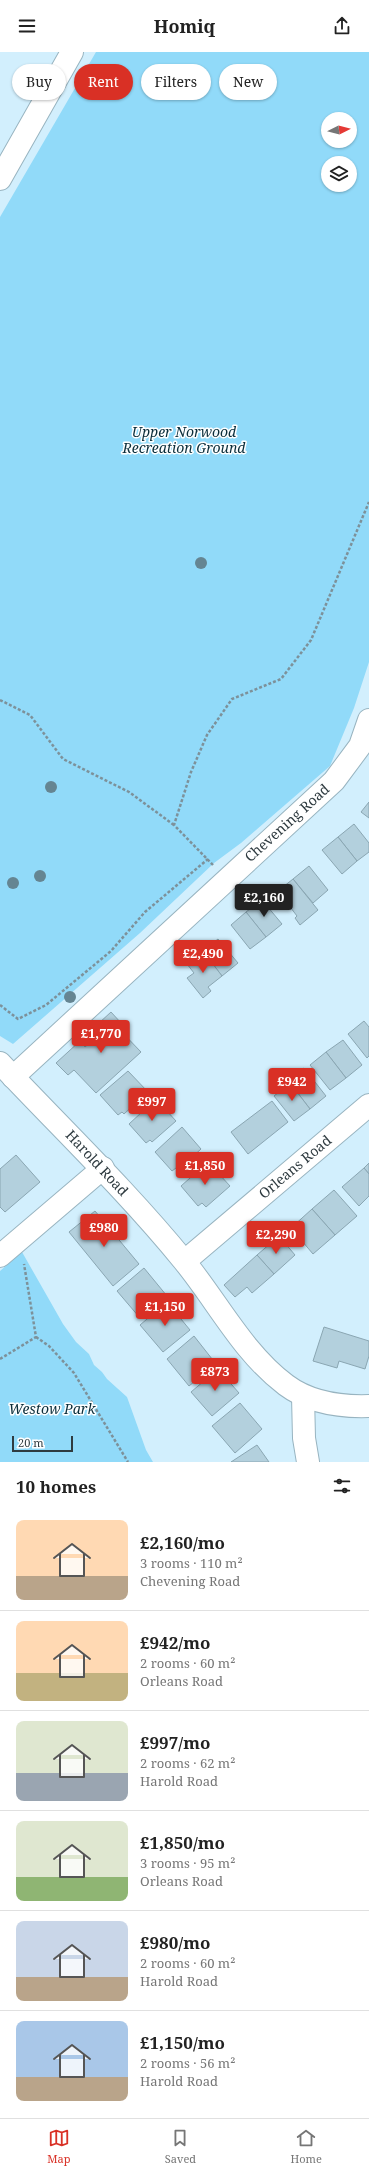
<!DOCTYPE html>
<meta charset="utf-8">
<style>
:root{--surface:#fff;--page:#f6f6f6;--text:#222;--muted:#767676;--line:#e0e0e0;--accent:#d93025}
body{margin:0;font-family:"Noto Serif",serif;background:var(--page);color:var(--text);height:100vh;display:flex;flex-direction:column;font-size:15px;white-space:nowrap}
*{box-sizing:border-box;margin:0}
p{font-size:13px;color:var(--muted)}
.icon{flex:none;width:22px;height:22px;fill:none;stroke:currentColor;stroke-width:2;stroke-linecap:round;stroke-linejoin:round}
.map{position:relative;height:1410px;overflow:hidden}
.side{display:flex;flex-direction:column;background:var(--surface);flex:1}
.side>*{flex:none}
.guide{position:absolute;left:12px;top:12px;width:345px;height:36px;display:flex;gap:8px}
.needle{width:26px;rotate:84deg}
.fabs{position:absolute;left:321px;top:60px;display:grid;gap:8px}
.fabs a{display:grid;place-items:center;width:36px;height:36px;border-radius:50%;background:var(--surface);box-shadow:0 1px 3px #0004;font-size:20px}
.scale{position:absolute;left:12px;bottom:10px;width:61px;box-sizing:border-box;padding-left:4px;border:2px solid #2f3b40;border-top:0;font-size:11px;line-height:14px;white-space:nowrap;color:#2f3b40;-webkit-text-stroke:3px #fff;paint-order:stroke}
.price{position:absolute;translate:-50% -34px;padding:0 9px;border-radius:4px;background:var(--accent);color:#fff;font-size:13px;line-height:26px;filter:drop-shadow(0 1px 2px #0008)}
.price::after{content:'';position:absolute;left:50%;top:24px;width:12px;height:9px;margin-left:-6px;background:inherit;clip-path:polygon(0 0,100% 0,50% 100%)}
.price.current{background:#222;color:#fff}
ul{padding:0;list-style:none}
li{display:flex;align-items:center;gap:12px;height:100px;padding:0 16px}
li+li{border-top:1px solid var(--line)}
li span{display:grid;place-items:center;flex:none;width:112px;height:80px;border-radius:8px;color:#555}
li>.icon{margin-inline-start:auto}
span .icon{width:48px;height:48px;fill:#fffc;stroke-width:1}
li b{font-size:17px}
h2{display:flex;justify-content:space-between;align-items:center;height:48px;padding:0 16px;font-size:17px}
.pill{padding:0 14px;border-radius:18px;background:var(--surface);box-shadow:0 1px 3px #0004;font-size:14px;line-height:36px}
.pill.current{background:var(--accent);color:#fff}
header{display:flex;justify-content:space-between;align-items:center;height:52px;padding:0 16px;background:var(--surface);font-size:18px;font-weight:700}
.dock{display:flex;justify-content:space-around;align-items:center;height:56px;border-top:1px solid var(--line);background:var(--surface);font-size:11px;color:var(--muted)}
.dock a{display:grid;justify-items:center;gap:2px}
.dock .current{color:var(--accent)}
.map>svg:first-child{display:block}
</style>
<header><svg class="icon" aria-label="menu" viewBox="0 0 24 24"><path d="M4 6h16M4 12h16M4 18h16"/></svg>Homiq<svg class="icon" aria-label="share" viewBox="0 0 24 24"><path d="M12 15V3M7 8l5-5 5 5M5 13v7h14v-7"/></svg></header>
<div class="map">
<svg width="369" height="1410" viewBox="0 0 369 1410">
<rect width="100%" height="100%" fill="#d2effd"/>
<g fill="#91daf9" fill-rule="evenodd">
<path d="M 96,0 L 369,0 L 369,610 L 354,656 L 330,714 L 241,791 L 214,811 L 140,881 L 13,992 L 0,984 L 0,165 ZM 328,67 L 350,67 L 350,89 L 328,89 ZM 328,111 L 350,111 L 350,133 L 328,133 Z"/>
<polygon points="22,1200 63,1272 76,1290 89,1302 94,1313 102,1320 107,1327 127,1345 146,1398 153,1410 0,1410 0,1219"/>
</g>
<g fill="#b3d0dd" stroke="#8aa6b2">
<polygon points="369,750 369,766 361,760"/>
<polygon points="354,772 369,791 369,800 357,809 338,785"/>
<polygon points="338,785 357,809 342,822 322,798"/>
<polygon points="309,814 328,838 313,851 293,827"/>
<polygon points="293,827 318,858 300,873 295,866 297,864 278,839"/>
<polygon points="262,848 282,872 266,885 246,860"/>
<polygon points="246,860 266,885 250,897 231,873"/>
<polygon points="218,887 238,911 222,924 203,899"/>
<polygon points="203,899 222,924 208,935 211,939 203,946 187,926 194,921 187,912"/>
<polygon points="111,960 122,972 118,976 141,1000 96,1041 74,1018 68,1023 56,1011 80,989 85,995 92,989 86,983"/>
<polygon points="364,969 369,975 369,1004 367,1006 348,982"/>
<polygon points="343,988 362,1013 346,1026 326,1000"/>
<polygon points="326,1000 346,1026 330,1038 310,1013"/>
<polygon points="304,1016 326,1044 310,1057 288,1028"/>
<polygon points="128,1019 148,1040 124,1062 122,1060 118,1063 100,1043"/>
<polygon points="290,1031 310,1057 294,1069 274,1044"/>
<polygon points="156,1047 176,1069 152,1090 150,1088 146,1091 129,1072"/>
<polygon points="272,1049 288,1070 248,1102 231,1080"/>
<polygon points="182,1075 201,1097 178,1118 176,1116 172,1119 155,1100"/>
<polygon points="16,1103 40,1130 5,1160 0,1155 0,1117"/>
<polygon points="208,1110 230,1134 206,1155 202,1151 198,1154 181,1134"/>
<polygon points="369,1111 369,1122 364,1116"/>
<polygon points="364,1116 369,1122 369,1144 359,1154 342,1135"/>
<polygon points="334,1138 357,1164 335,1183 312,1157"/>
<polygon points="312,1157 335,1183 313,1202 291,1176"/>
<polygon points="95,1159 139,1212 113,1234 69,1180"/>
<polygon points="279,1184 295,1203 274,1222 257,1203"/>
<polygon points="257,1203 274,1222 252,1241 247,1235 235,1245 224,1233"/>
<polygon points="144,1216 167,1244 140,1266 117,1239"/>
<polygon points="167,1250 190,1278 163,1300 140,1273"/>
<polygon points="324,1275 369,1289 369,1304 365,1317 339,1309 337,1316 313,1309"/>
<polygon points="194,1284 216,1312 189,1334 167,1307"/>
<polygon points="218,1317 239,1341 212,1364 191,1340"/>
<polygon points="240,1351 262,1377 235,1401 212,1374"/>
<polygon points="257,1393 269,1410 231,1410"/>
</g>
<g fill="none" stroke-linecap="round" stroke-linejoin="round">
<defs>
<g id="street">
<polyline points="0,127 72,0"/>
<polyline points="13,1025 334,729 360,694 369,668"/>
<polyline points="0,1204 103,1116"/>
<polyline points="185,1209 369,1053"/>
<polyline points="303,1344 304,1386 308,1410"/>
</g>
<path id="secondary" d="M 0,1011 C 62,1077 127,1139 184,1209 C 217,1249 243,1301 286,1333 C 310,1351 339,1355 369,1354"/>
</defs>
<use href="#street" stroke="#98b4c0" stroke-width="24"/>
<use href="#secondary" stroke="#98b4c0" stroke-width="24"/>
<g stroke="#7d919a" stroke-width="2.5" stroke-dasharray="3 2" stroke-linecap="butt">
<polyline points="0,648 30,663 63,707 129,740 174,773"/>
<polyline points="213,813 174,773 191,720 207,683 232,647 281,627 311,588 369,450"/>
<polyline points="0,953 18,967 46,953 111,899 145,860 208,807"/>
<polyline points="36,1285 49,1294 74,1321 128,1410"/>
<polyline points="0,1307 36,1285 24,1212"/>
</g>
<use href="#street" stroke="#fff" stroke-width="22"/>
<use href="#secondary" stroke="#fff" stroke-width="22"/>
</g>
<g fill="#658592">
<circle cx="201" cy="511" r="6"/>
<circle cx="51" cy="735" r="6"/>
<circle cx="40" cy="824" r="6"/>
<circle cx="13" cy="831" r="6"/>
<circle cx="70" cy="945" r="6"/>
</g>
<g text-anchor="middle" stroke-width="3" stroke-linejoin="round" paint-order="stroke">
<g font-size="14" font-style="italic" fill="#0b2e3b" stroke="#fff">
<text x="184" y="385">Upper Norwood<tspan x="184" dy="16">Recreation Ground</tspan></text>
<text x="52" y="1362">Westow Park</text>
</g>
<g font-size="14" fill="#2f3b40" stroke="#fff">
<text transform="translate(287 771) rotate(-42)" y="5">Chevening Road</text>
<text transform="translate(97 1111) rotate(47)" y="5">Harold Road</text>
<text transform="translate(295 1115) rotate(-40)" y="5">Orleans Road</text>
</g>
</g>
</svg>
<div class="fabs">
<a><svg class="needle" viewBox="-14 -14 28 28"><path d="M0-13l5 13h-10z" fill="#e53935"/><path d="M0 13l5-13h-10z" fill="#767676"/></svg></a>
<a><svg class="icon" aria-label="layers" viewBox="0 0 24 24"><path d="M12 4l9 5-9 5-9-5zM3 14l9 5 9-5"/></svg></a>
</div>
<div class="scale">20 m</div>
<b class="price current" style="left:264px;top:866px">£2,160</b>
<b class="price" style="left:203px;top:922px">£2,490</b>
<b class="price" style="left:101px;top:1002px">£1,770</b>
<b class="price" style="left:292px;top:1050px">£942</b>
<b class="price" style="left:152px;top:1070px">£997</b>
<b class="price" style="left:205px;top:1134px">£1,850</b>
<b class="price" style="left:104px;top:1196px">£980</b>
<b class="price" style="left:276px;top:1203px">£2,290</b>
<b class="price" style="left:165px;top:1275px">£1,150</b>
<b class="price" style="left:215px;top:1340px">£873</b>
<div class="guide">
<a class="pill">Buy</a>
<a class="pill current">Rent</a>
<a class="pill">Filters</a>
<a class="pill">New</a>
</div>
</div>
<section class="side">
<h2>10 homes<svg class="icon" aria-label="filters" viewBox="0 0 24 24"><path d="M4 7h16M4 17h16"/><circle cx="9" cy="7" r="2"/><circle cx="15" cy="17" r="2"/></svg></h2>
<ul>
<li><span style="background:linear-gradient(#ffd9b3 70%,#b9a48a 0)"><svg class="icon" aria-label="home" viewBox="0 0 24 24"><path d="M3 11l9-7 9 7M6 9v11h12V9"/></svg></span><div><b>£2,160/mo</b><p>3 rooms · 110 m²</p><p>Chevening Road</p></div></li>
<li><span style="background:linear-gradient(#ffd9b3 65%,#c2b280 0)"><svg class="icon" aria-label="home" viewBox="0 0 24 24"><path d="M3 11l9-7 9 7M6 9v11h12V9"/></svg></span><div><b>£942/mo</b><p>2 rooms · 60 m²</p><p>Orleans Road</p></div></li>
<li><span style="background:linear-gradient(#dfe7d0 65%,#9aa5b1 0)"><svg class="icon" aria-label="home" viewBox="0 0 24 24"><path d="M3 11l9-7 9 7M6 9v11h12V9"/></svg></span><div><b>£997/mo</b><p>2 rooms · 62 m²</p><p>Harold Road</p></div></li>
<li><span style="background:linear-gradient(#dfe7d0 70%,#8fb573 0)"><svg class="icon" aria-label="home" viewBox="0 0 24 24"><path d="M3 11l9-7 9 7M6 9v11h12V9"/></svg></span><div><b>£1,850/mo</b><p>3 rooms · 95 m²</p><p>Orleans Road</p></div></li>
<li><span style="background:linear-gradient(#c9d6e8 70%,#b9a48a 0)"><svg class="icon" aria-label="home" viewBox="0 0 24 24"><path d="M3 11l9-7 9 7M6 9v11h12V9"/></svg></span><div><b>£980/mo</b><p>2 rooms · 60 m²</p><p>Harold Road</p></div></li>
<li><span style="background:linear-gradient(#a9c7e8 70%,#b9a48a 0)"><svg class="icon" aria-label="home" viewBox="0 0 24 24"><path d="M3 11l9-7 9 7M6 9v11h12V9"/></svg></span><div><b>£1,150/mo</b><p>2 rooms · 56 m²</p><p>Harold Road</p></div></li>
</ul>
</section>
<nav class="dock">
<a class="current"><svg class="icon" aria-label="map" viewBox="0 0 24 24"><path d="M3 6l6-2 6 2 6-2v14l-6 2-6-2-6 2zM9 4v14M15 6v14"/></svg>Map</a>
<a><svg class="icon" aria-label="saved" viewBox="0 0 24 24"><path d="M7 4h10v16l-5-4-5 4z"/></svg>Saved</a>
<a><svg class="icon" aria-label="home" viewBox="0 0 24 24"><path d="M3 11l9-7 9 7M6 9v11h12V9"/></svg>Home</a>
</nav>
